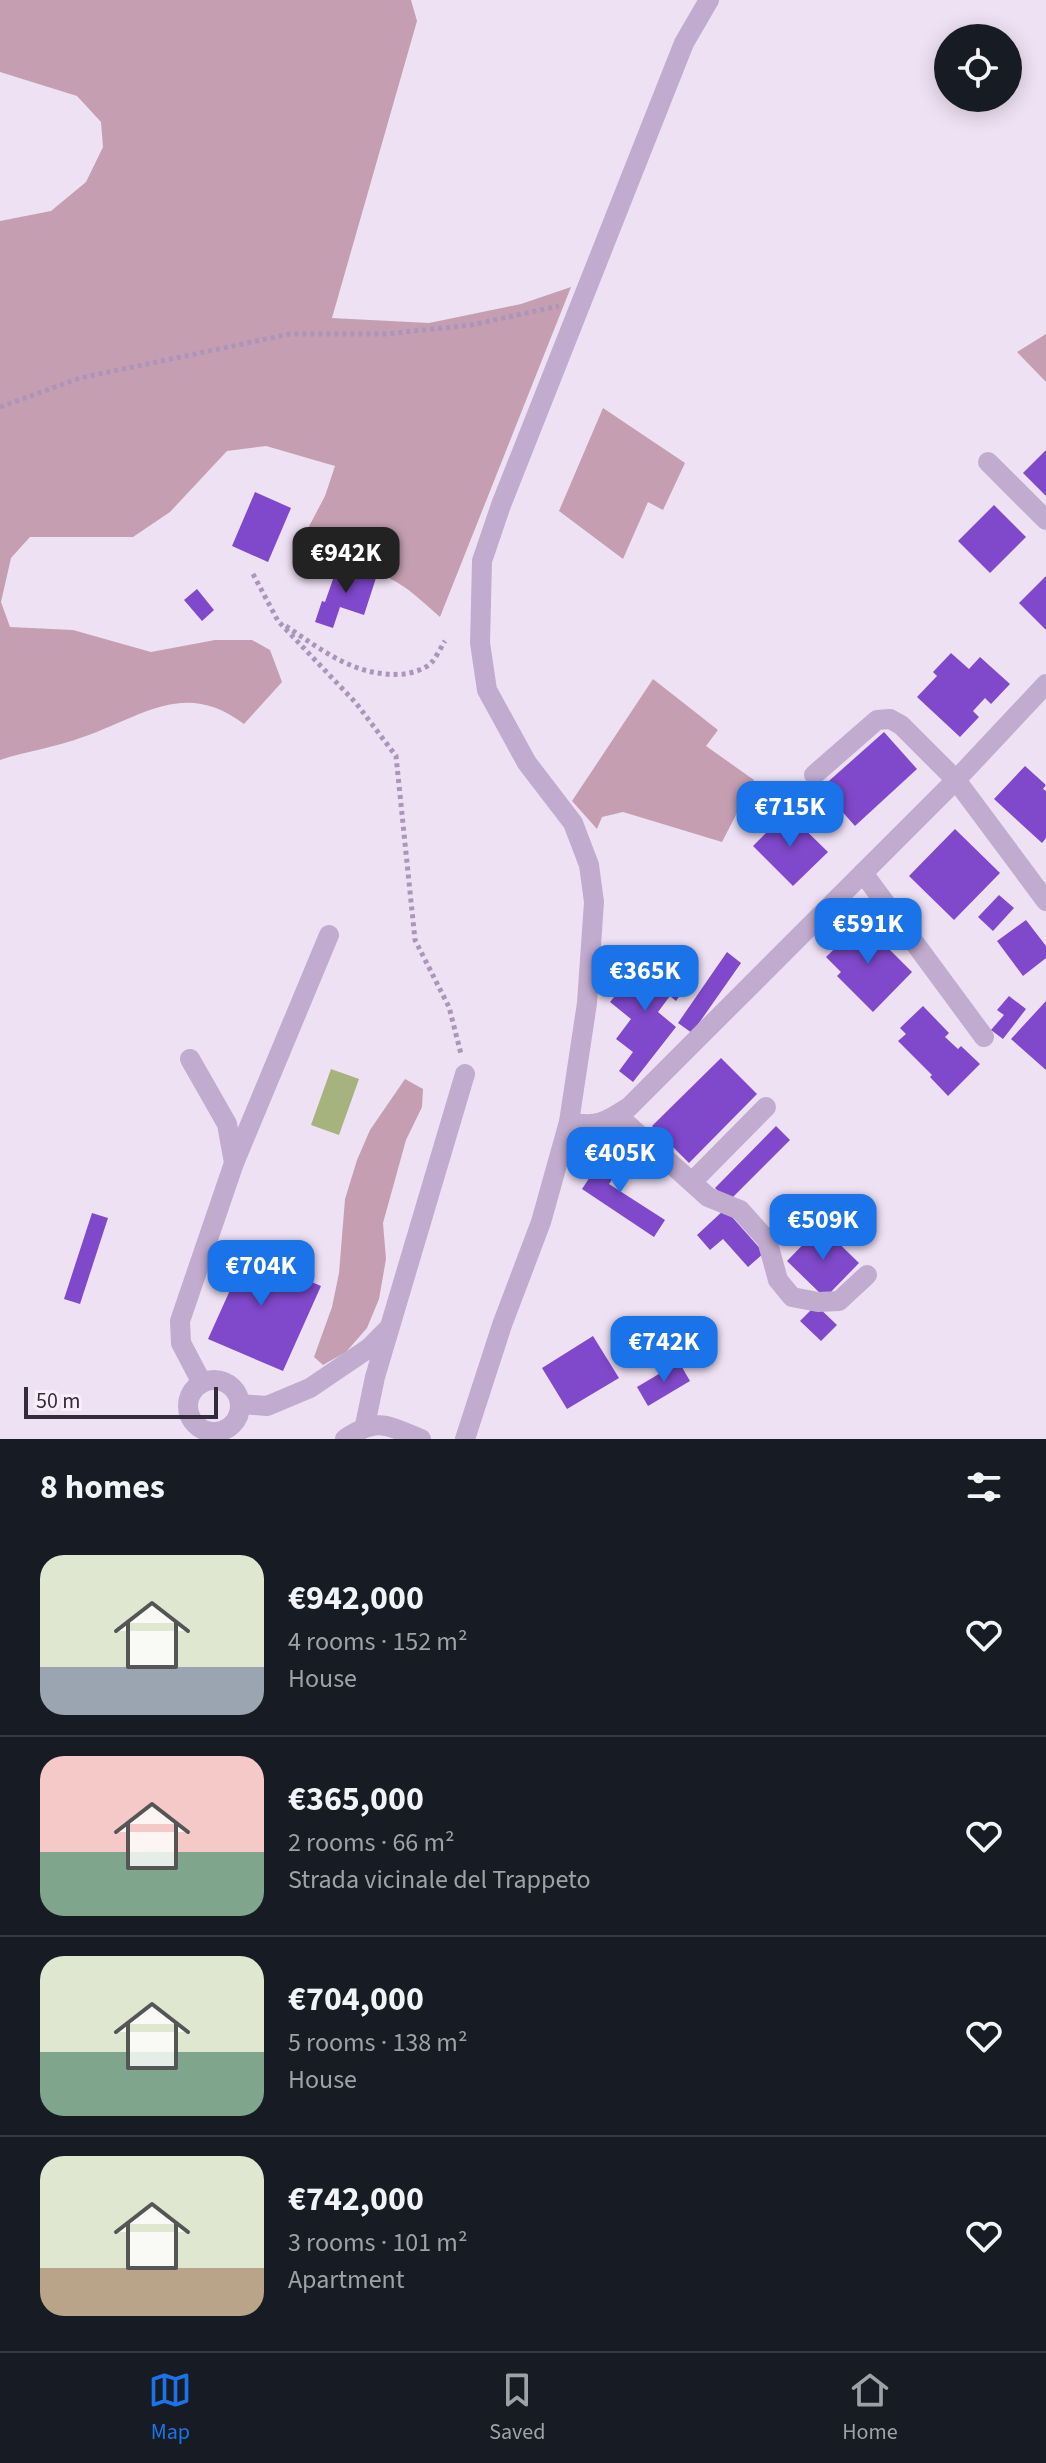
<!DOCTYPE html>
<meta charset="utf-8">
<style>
:root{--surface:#171b24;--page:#242831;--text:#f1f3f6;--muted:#9ea1a6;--line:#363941;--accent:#1a73e8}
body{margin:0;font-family:"Source Sans 3",sans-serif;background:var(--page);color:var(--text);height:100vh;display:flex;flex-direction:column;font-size:30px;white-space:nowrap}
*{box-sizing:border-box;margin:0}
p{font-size:26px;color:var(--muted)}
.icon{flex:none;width:44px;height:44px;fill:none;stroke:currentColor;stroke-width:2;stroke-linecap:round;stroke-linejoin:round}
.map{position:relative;height:1439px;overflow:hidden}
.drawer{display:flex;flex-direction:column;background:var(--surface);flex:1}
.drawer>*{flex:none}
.fabs{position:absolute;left:934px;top:24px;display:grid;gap:16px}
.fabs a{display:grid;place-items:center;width:88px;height:88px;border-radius:50%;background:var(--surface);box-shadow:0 4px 20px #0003;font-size:40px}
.scale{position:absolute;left:24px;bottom:20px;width:194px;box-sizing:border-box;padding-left:8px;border:4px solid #332b3b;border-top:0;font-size:22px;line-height:28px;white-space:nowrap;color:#332b3b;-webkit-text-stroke:6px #f8eefb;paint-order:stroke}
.price{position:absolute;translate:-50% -68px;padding:0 18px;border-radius:16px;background:var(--accent);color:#fff;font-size:26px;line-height:52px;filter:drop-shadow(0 2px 4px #0008)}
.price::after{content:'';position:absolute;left:50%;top:48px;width:24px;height:18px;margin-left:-12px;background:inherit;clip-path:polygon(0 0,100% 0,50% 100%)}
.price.current{background:#222;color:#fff}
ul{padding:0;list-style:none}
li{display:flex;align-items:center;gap:24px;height:200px;padding:0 40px}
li+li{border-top:2px solid var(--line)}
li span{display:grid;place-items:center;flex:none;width:224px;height:160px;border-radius:24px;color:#555}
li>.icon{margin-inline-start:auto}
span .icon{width:96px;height:96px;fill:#fffc;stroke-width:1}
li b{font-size:34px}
h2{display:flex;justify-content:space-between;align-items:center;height:96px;padding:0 40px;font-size:34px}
.tab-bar{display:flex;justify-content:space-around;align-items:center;height:112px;border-top:2px solid var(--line);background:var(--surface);font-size:22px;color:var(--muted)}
.tab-bar a{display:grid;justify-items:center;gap:4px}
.tab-bar .current{color:var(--accent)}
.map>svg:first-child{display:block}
</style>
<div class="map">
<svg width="1046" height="1439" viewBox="0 0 1046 1439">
<rect width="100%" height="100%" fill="#efe1f4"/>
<g fill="#c59fb1">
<path d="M 0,0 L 411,0 L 417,21 L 332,318 L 429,323 L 521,304 L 571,287 L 440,617 C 424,603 408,587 389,578 C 362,565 331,563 305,548 L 304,536 L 325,496 L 335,466 L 266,446 L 227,451 L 170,512 L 133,537 L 30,537 L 11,558 L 1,602 L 10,627 L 73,630 L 151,652 L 215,640 L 252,640 L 270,650 L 282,682 L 244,724 C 185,679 143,716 83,737 C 57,747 27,751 0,760 L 0,221 L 51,211 L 86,182 L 103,147 L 101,122 L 77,96 L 0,72 Z"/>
<polygon points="1046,334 1046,382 1017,352"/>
<polygon points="603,408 685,463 663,510 648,502 623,559 559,511"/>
<polygon points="653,679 718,730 706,746 754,780 722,842 623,812 602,817 597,829 572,801"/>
<polygon points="405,1079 423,1089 422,1107 406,1140 383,1223 386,1259 379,1299 367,1328 346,1352 323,1365 314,1357 332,1307 339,1273 345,1199 357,1160 370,1130"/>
</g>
<polygon fill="#a7b37e" points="331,1069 359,1079 339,1135 311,1125"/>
<g fill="#8048cb">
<polygon points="1046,450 1046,496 1023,473"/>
<polygon points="255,492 291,508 268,562 232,546"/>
<polygon points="994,505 1026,537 990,573 958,541"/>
<polygon points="338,565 376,578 364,615 340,607 333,628 315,622 322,601 325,602"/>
<polygon points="1046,576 1046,630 1019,603"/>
<polygon points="197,589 214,610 202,621 184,600"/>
<polygon points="951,653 969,669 980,657 1010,684 991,704 985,698 973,711 979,717 960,737 917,697 937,676 933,672"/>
<polygon points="884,732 917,769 855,826 821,788"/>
<polygon points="1025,766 1046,785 1043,789 1046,791 1046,838 1042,843 994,799"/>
<polygon points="787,812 828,852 793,886 753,846"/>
<polygon points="955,829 1000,873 954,920 909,876"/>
<polygon points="999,895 1014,908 993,931 978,917"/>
<polygon points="864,920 879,935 877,937 912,972 873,1012 837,976 841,972 826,957"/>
<polygon points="1026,920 1046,946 1046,958 1023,976 997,941"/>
<polygon points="727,952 741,963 692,1033 678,1023"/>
<polygon points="647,956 686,987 676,1001 670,996 658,1012 676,1027 633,1082 619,1071 633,1052 616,1039 631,1019 610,1002 623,986 618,981 630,965 636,969"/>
<polygon points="1009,996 1026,1009 1003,1039 991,1030 1004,1015 997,1010"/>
<polygon points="1046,1001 1046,1070 1011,1039"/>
<polygon points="923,1006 949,1033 945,1037 958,1049 961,1046 980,1064 948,1096 930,1077 932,1075 898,1041 906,1034 900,1028"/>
<polygon points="721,1058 757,1094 689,1163 652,1126"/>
<polygon points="776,1126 790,1140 729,1201 715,1188"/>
<polygon points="609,1148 626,1159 609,1184 665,1220 654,1237 582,1189"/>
<polygon points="725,1209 764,1253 748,1267 723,1239 710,1250 697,1235"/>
<polygon points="92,1213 108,1218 80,1304 64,1299"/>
<polygon points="821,1226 859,1263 825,1298 787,1261"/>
<polygon points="225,1245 321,1286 283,1371 208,1339 231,1288 210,1279"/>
<polygon points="816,1305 837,1325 821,1341 800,1321"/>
<polygon points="593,1336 619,1378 567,1409 542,1368"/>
<polygon points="679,1362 690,1381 648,1406 637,1387"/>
</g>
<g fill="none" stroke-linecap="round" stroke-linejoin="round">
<g stroke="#ac95ba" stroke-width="5" stroke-dasharray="4 4" stroke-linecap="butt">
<polyline points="0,407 80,378 290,334 386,334 471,325 559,306"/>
<polyline points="253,574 278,621 356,703 396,756 415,940 449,1007 461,1054"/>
<path d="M 286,626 C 323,651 357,678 404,674 C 412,673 426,669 432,662 C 437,656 441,647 445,641"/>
</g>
<g stroke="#c1abce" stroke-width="20">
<polyline points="988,462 1046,520"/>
<polyline points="814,775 877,720 890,719 901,725 956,780 1046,901"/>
<polyline points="863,873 984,1037"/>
<polyline points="190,1059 227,1124 234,1163 180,1321 181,1343 202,1383"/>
<polyline points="617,1115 708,1197 740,1210 767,1240 778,1280 792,1297 818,1302 839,1301 867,1275"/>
<path d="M 569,1122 C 597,1128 606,1122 629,1107 L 956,780 L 1046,684"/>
<polyline points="234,1163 329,935"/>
<polyline points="692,1182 766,1107"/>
<circle cx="214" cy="1406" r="26"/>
<polyline points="240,1404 267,1406 310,1388 369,1348 388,1329"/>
<polyline points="365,1425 375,1377 465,1074"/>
<path d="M 345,1439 C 377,1417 387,1425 421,1439"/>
<polyline points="465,1439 502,1325 541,1222 569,1122 587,1003 594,902 589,865 573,823 527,763 487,690 480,643 482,561 501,505 684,43 709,0"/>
</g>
</g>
</svg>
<div class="fabs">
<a><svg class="icon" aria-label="locate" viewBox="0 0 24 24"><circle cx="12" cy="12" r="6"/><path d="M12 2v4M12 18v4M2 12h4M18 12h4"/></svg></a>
</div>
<div class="scale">50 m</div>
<b class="price current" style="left:346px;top:595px">€942K</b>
<b class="price" style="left:790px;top:849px">€715K</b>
<b class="price" style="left:868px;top:966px">€591K</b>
<b class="price" style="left:645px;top:1013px">€365K</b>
<b class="price" style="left:620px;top:1195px">€405K</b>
<b class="price" style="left:823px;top:1262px">€509K</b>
<b class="price" style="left:261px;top:1308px">€704K</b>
<b class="price" style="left:664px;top:1384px">€742K</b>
</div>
<section class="drawer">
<h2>8 homes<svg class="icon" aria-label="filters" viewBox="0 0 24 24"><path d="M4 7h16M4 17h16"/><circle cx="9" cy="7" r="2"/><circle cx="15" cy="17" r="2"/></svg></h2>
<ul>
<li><span style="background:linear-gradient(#dfe7d0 70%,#9aa5b1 0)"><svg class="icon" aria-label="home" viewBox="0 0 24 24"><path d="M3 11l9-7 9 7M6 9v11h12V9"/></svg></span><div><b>€942,000</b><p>4 rooms · 152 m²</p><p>House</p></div><svg class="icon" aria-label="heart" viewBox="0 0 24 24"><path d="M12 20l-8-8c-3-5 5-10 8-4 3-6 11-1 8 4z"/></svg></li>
<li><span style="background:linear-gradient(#f6c9c9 60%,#7fa58c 0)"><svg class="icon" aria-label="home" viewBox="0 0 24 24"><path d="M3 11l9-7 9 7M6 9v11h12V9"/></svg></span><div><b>€365,000</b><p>2 rooms · 66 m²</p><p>Strada vicinale del Trappeto</p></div><svg class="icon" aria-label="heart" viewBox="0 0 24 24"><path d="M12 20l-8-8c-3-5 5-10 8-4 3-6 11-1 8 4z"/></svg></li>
<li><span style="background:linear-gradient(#dfe7d0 60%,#7fa58c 0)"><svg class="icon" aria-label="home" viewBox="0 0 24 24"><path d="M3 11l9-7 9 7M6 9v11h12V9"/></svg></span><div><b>€704,000</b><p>5 rooms · 138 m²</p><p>House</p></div><svg class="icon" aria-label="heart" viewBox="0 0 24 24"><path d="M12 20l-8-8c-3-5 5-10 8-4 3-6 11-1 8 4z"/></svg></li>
<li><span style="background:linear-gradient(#dfe7d0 70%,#b9a48a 0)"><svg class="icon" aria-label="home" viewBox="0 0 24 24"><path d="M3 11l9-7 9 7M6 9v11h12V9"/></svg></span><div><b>€742,000</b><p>3 rooms · 101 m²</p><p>Apartment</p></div><svg class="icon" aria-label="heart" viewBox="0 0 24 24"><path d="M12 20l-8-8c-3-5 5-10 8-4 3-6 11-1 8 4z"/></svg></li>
</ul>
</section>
<nav class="tab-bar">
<a class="current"><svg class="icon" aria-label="map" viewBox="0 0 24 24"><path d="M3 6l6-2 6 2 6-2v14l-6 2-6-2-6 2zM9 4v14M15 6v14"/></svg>Map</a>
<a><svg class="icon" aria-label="saved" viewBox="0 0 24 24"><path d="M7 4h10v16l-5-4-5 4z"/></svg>Saved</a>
<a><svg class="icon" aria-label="home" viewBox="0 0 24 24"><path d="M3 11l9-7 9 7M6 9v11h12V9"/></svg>Home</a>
</nav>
